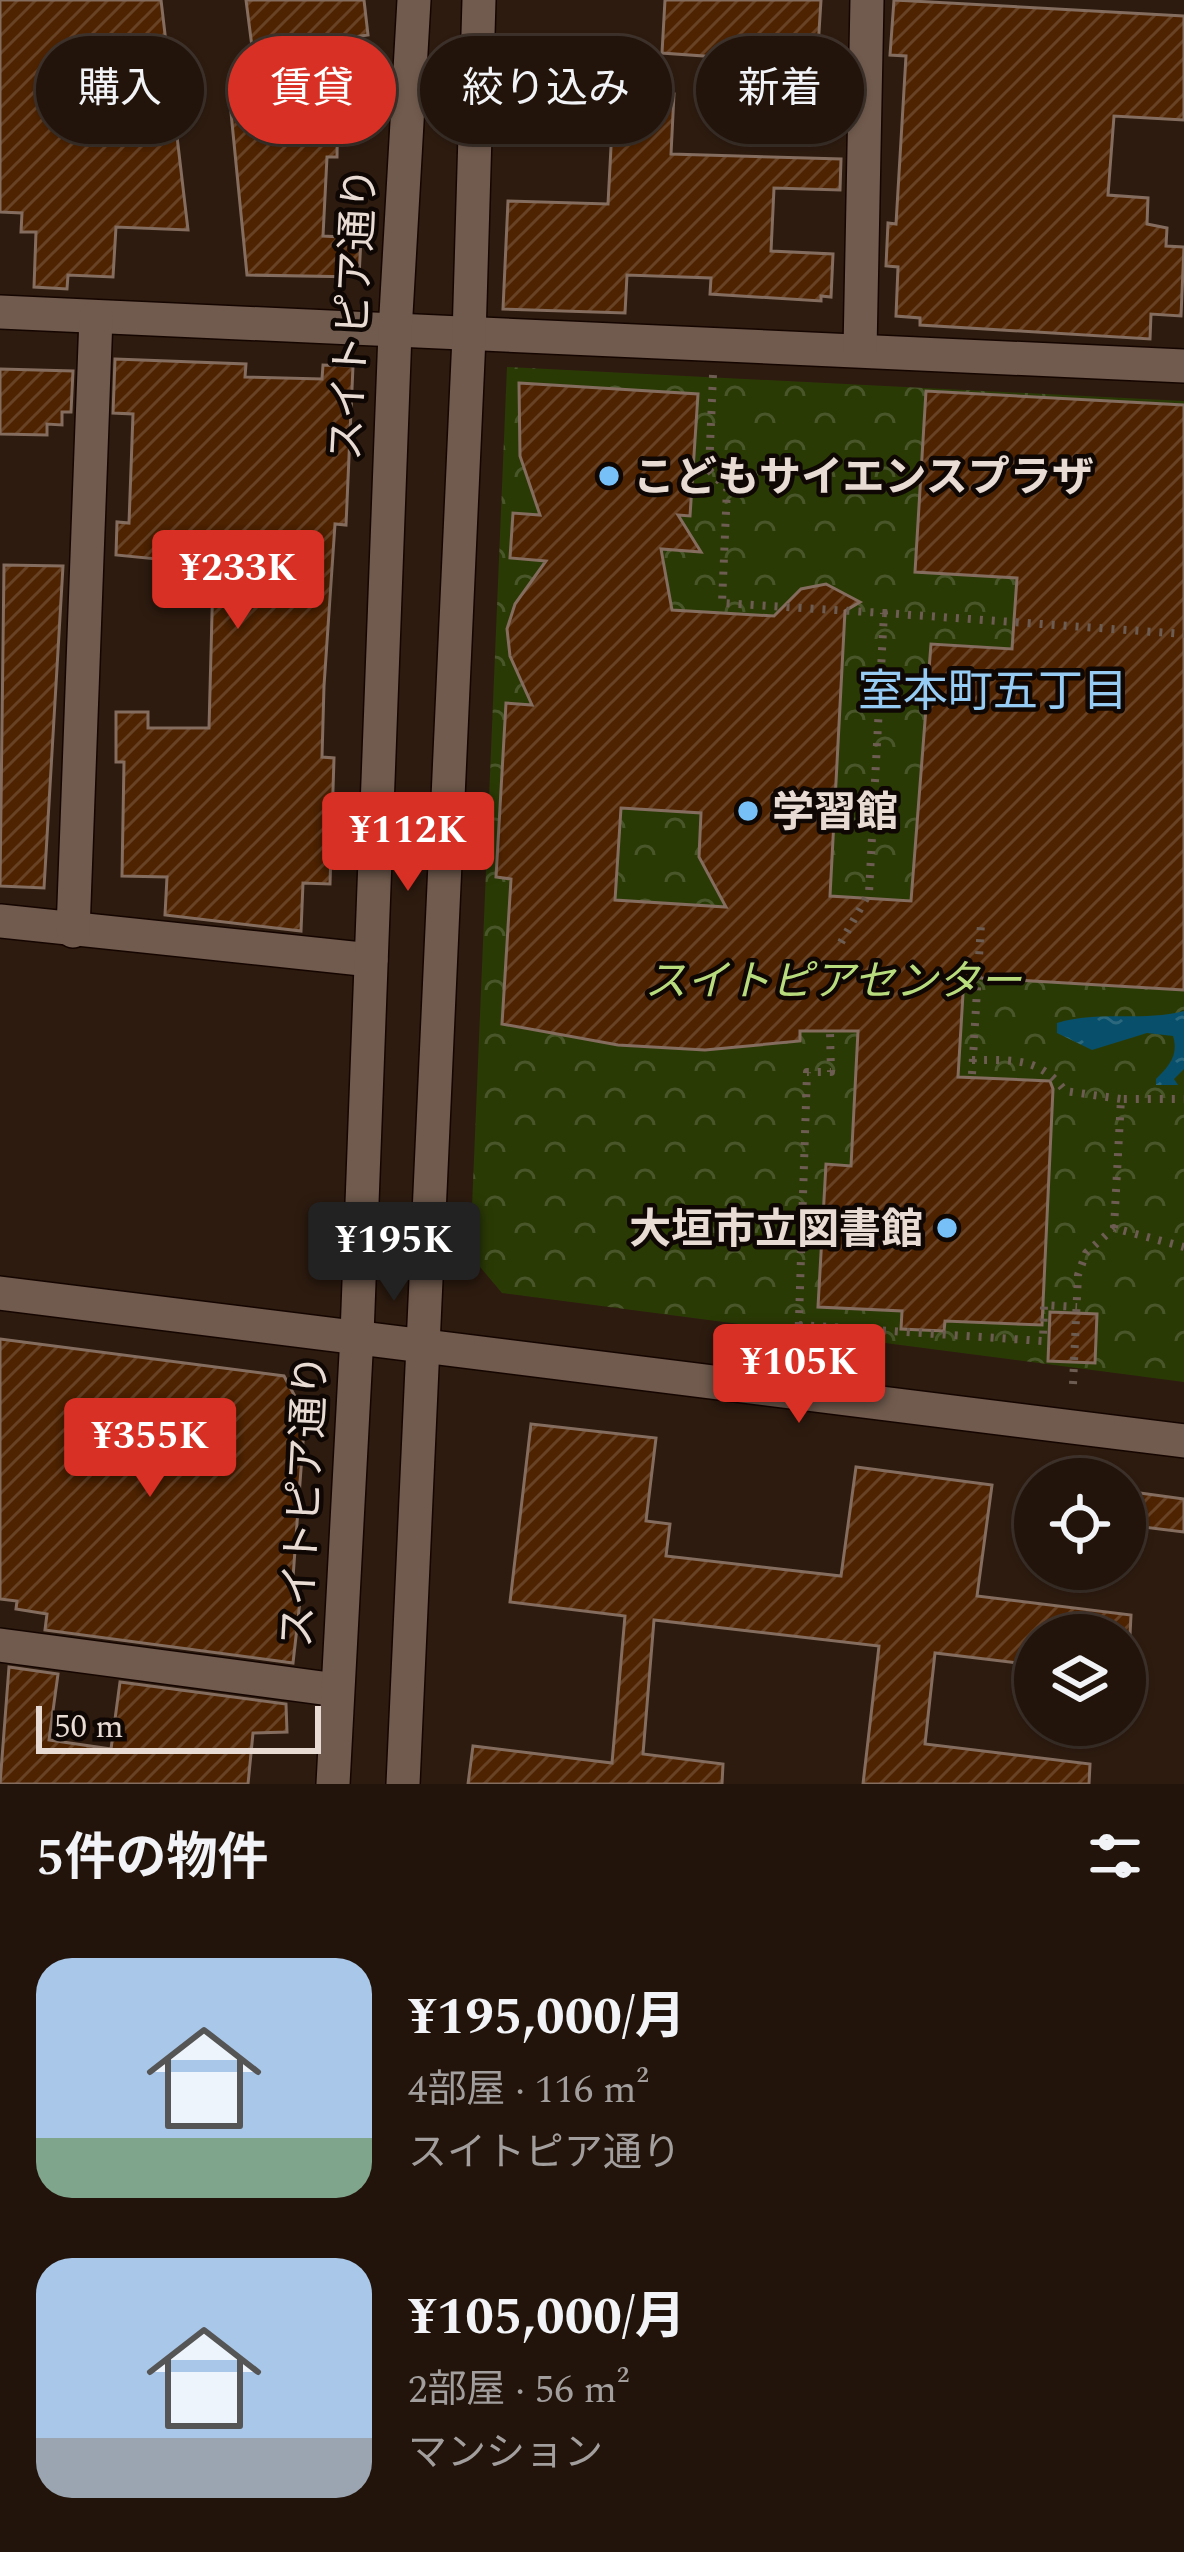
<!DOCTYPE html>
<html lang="ja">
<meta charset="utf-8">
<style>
:root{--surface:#22140b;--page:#2e2119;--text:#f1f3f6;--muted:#a29e9d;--line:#3f332c;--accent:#d93025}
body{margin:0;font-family:Spectral,"Noto Sans JP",serif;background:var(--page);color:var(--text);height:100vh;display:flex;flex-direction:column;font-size:45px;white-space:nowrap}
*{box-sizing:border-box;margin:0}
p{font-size:39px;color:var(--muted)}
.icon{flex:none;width:66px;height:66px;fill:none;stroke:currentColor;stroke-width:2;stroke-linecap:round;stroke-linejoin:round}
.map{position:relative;height:1784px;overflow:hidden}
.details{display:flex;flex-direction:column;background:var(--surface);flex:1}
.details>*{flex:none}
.guide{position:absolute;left:36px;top:36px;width:1113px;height:108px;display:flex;gap:24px}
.controls{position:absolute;left:1014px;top:1458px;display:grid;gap:24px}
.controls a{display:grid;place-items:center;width:132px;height:132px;border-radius:50%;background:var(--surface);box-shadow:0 3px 9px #0004,0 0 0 3px var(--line);font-size:60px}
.scale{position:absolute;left:36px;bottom:30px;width:285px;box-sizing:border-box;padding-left:12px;border:6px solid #e8dbd3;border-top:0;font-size:33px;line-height:42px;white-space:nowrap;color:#e8dbd3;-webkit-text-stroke:9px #0f0704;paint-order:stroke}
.price{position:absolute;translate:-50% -102px;padding:0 27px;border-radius:12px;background:var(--accent);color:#fff;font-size:39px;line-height:78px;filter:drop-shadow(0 3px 6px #0008)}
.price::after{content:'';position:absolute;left:50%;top:72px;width:36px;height:27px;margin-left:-18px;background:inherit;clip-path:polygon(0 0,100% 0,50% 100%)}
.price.on{background:#222;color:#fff}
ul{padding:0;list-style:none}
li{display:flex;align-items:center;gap:36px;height:300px;padding:0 36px}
li span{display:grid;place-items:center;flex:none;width:336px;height:240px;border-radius:36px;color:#555}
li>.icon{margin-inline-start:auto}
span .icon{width:144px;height:144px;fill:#fffc;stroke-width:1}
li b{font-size:51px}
h2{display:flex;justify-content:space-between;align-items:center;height:144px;padding:0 36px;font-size:51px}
.tag{padding:0 42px;border-radius:54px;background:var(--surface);box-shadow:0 3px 9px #0004,0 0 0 3px var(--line);font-size:42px;line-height:108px}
.tag.on{background:var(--accent);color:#fff}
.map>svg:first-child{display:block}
</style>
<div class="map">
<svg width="1184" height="1784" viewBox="0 0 1184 1784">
<defs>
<pattern id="forest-crowns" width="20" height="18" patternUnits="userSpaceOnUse" patternTransform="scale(3)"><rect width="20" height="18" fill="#2a3a05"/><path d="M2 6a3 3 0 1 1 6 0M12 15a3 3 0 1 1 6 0" fill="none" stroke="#495629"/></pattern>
<pattern id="water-ripples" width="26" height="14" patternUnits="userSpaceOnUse" patternTransform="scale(3)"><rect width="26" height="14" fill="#074f6a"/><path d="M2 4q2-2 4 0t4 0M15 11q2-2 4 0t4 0" fill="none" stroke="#2b687e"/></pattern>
<pattern id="building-hatch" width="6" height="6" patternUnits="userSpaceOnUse" patternTransform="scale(3)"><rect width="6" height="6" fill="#4e2301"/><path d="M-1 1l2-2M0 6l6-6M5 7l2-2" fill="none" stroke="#684225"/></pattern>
</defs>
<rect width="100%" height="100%" fill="#2d1b0f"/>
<polygon fill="url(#forest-crowns)" points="507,367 1184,401 1184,1382 502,1293 470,1255"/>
<path fill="url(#water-ripples)" d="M 1184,1011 L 1184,1069 L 1174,1079 L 1178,1085 L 1156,1085 L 1156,1079 C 1169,1066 1179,1055 1173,1036 L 1147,1033 L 1092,1050 L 1057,1033 L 1057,1023 C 1099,1010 1141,1022 1184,1011 Z"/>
<g fill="url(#building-hatch)" stroke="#846d5f" stroke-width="3" fill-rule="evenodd">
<polygon points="0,0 161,0 188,230 116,227 113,277 68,275 67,289 34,287 36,232 21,232 22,213 0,212"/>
<polygon points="246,0 364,0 368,35 339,39 337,157 327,157 323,236 361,238 359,277 247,275 228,82 256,78"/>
<polygon points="665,0 821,0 817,64 662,53"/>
<polygon points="894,0 1184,16 1184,120 1114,116 1108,195 1148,198 1147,224 1167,228 1166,246 1184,247 1181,316 1151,314 1150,339 920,325 920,318 896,316 898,267 886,266 888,223 896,224 906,56 890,55"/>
<polygon points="614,90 674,94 671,154 841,159 840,190 774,188 771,251 833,254 831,297 821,296 821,301 710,294 711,278 627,275 625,313 503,309 508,201 608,204"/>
<polygon points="115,359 246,364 245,377 322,379 323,365 353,366 346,525 335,524 324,686 322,757 334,758 330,884 303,883 301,931 165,915 167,877 122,876 124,762 116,762 116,712 148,712 148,728 209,728 213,576 198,575 198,563 116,555 117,522 129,523 133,414 113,413"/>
<polygon points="0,369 73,371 71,412 62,412 62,425 47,424 47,435 0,434"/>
<path d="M 519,383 L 698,394 L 690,516 L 678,515 L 701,552 L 661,549 L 672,610 L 774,616 L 801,589 L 826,584 L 860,602 L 845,611 L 830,896 L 911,901 L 931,644 L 1012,649 L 1017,578 L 915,572 L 926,391 L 1184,405 L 1184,990 L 964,977 L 958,1077 L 1050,1081 L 1053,1089 L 1042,1325 L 945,1321 L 944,1331 L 901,1329 L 902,1311 L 818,1307 L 826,1164 L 851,1166 L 858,1031 L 800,1031 L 800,1041 L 705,1050 L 618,1045 L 502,1024 L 511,879 L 496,877 L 506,703 L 532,705 L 510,656 L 507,629 L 515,604 L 546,561 L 510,558 L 513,513 L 540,515 L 520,456 ZM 621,808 L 701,813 L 699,857 L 726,907 L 615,900 Z"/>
<polygon points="4,565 63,566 44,888 0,886"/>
<polygon points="1050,1312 1097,1314 1095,1363 1048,1361"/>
<polygon points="0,1339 284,1376 305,1415 292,1591 301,1592 293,1663 45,1630 47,1614 16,1609 17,1601 0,1599"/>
<polygon points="531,1424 656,1438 646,1521 670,1524 666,1556 841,1576 856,1467 992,1485 977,1596 1131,1615 1130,1635 1035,1635 1035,1665 935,1653 925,1744 1090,1764 1089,1784 863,1784 879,1646 654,1620 643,1754 723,1764 722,1784 468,1784 473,1746 612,1763 625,1616 510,1602"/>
<polygon points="1140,1493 1184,1499 1184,1532 1135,1526"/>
<polygon points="9,1667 58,1674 49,1740 111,1749 120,1682 286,1704 287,1732 253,1733 248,1784 0,1784"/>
</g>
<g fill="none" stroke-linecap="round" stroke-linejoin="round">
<defs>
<g id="minor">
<polyline points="0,312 1184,366"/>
<polyline points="860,350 867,0"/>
<polyline points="0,921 371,960"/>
<polyline points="73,931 96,317"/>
<polyline points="0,1645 337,1690"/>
<polyline points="333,1784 357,1335 395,332 414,0"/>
<polyline points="403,1784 469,337 479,0"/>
</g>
<polyline id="tertiary" points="0,1293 1184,1441"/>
</defs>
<use href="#minor" stroke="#150500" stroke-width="36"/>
<use href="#tertiary" stroke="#150500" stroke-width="36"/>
<g stroke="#6c5c51" stroke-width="8" stroke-dasharray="3 9" stroke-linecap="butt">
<polyline points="713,375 709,470 727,489 722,603 884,613 869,893 839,946"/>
<polyline points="884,613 1184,634"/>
<path d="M 972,1060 C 1014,1060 1039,1057 1065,1091 L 1121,1099"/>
<polyline points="972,1074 981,924"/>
<polyline points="1114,1228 1121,1099 1184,1099"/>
<polyline points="799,1325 1043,1341 1044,1305 1077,1307"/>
<polyline points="798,1349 807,1072 831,1072 830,1032"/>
<polyline points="1073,1384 1078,1275 1086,1253 1114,1228 1184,1247"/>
</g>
<use href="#minor" stroke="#715b4e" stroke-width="33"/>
<use href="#tertiary" stroke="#715b4e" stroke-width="33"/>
</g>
<g fill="#76c0f7" stroke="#0f0704" stroke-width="4.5">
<circle cx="609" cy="476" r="12"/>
<circle cx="748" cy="811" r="12"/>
<circle cx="947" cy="1228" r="12"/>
</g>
<g text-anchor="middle" stroke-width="9" stroke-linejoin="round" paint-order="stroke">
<g font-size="42" fill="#e8dbd3" stroke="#0f0704">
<text transform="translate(352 314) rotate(-87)" y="15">スイトピア通り</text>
<text transform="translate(303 1501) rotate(-87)" y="15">スイトピア通り</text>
</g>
<g font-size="42" font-weight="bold" fill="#e8dbd3" stroke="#0f0704" text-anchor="start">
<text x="633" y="491">こどもサイエンスプラザ</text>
<text x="772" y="826">学習館</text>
<text x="923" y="1243" text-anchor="end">大垣市立図書館</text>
</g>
<g font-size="42" font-style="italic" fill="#b8dc7d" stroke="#0f0704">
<text x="833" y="995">スイトピアセンター</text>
</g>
<g font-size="45" fill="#96cbf4" stroke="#0f0704">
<text x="993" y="706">室本町五丁目</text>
</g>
</g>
</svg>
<div class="controls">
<a><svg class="icon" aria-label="locate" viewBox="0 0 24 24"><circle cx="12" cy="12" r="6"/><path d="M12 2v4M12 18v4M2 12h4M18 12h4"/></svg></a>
<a><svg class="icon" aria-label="layers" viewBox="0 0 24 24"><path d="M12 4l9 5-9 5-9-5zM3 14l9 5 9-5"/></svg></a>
</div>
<div class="scale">50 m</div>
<b class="price" style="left:238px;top:632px">¥233K</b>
<b class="price" style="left:408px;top:894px">¥112K</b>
<b class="price on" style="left:394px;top:1304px">¥195K</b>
<b class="price" style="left:799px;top:1426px">¥105K</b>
<b class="price" style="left:150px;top:1500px">¥355K</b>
<div class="guide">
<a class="tag">購入</a>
<a class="tag on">賃貸</a>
<a class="tag">絞り込み</a>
<a class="tag">新着</a>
</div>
</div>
<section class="details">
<h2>5件の物件<svg class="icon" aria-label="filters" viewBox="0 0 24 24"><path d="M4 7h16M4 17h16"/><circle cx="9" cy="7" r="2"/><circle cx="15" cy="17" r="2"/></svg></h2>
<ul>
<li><span style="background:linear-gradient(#a9c7e8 75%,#7fa58c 0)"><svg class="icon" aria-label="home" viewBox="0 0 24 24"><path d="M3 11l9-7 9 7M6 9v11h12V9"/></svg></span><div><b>¥195,000/月</b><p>4部屋 · 116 m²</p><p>スイトピア通り</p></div></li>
<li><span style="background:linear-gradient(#a9c7e8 75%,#9aa5b1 0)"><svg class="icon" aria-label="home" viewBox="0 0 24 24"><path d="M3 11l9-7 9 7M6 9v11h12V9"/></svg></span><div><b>¥105,000/月</b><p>2部屋 · 56 m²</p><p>マンション</p></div></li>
</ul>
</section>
